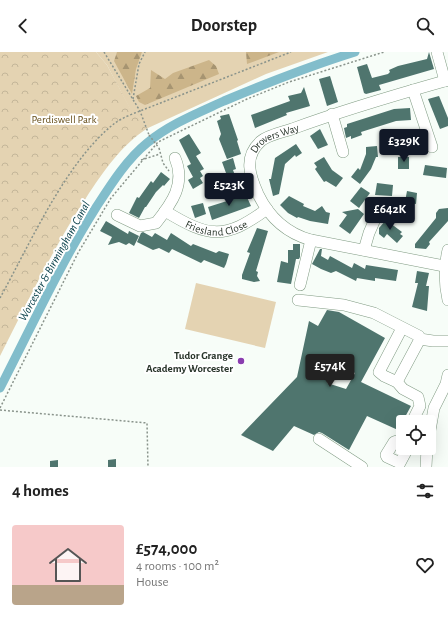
<!DOCTYPE html>
<meta charset="utf-8">
<style>
:root{--surface:#fff;--page:#f2f2f2;--text:#222;--muted:#767676;--line:#e0e0e0;--accent:#111827}
body{margin:0;font-family:"Alegreya Sans",sans-serif;background:var(--page);color:var(--text);height:100vh;display:flex;flex-direction:column;font-size:15px;white-space:nowrap}
*{box-sizing:border-box;margin:0}
p{font-size:13px;color:var(--muted)}
.icon{flex:none;width:22px;height:22px;fill:none;stroke:currentColor;stroke-width:2;stroke-linecap:round;stroke-linejoin:round}
.map{position:relative;height:415px;overflow:hidden}
.drawer{display:flex;flex-direction:column;background:var(--surface);flex:1}
.drawer>*{flex:none}
.fabs{position:absolute;left:396px;top:363px;display:grid;gap:8px}
.fabs a{display:grid;place-items:center;width:40px;height:40px;border-radius:4px;background:var(--surface);box-shadow:0 4px 16px #0002;font-size:20px}
.price{position:absolute;translate:-50% -34px;padding:0 9px;border-radius:4px;background:var(--accent);color:#fff;font-size:13px;line-height:26px;filter:drop-shadow(0 1px 2px #0008)}
.price::after{content:'';position:absolute;left:50%;top:24px;width:12px;height:9px;margin-left:-6px;background:inherit;clip-path:polygon(0 0,100% 0,50% 100%)}
.price.current{background:#222;color:#fff}
ul{padding:0;list-style:none}
li{display:flex;align-items:center;gap:12px;height:100px;padding:0 12px}
li+li{border-top:1px solid var(--line)}
li span{display:grid;place-items:center;flex:none;width:112px;height:80px;border-radius:4px;color:#555}
li>.icon{margin-inline-start:auto}
span .icon{width:48px;height:48px;fill:#fffc;stroke-width:1}
li b{font-size:17px}
h2{display:flex;justify-content:space-between;align-items:center;height:48px;padding:0 12px;font-size:17px}
header{display:flex;justify-content:space-between;align-items:center;height:52px;padding:0 12px;background:var(--surface);font-size:18px;font-weight:700}
.map>svg:first-child{display:block}
</style>
<header><svg class="icon" aria-label="back" viewBox="0 0 24 24"><path d="M15 5l-7 7 7 7"/></svg>Doorstep<svg class="icon" aria-label="search" viewBox="0 0 24 24"><circle cx="10" cy="10" r="6"/><path d="M15 15l6 6"/></svg></header>
<div class="map">
<svg width="448" height="415" viewBox="0 0 448 415">
<defs>
<pattern id="forest-firs" width="22" height="20" patternUnits="userSpaceOnUse"><rect width="22" height="20" fill="#ccb58a"/><path d="M5 1l3.5 6h-7zM16 11l3.5 6h-7z" fill="#a69471"/></pattern>
<pattern id="park-crowns" width="20" height="18" patternUnits="userSpaceOnUse"><rect width="20" height="18" fill="#e4d3b2"/><path d="M2 6a3 3 0 1 1 6 0M12 15a3 3 0 1 1 6 0" fill="none" stroke="#c4b699"/></pattern>
</defs>
<rect width="100%" height="100%" fill="#f7fdf8"/>
<g fill="#e4d3b2">
<polygon points="96,0 328,0 266,22 148,76 130,57 107,13"/>
<polygon points="196,231 276,250 265,296 185,277"/>
</g>
<g fill="url(#forest-firs)">
<polygon points="117,0 142,0 136,17 132,42 114,9"/>
<polygon points="246,0 279,0 247,12"/>
<polygon points="209,8 216,14 219,22 145,53 139,50 136,44 150,36 151,18 165,27 173,21"/>
</g>
<path fill="url(#park-crowns)" d="M 0,0 L 96,0 L 107,13 L 130,56 L 148,76 C 121,93 103,120 86,146 C 53,196 27,251 0,304 Z"/>
<g fill="none" stroke-linecap="round" stroke-linejoin="round">
<path stroke="#82bdcb" stroke-width="9" d="M 0,336 C 31,276 59,214 95,157 C 110,134 126,108 147,91 C 170,72 198,61 224,49 C 267,31 310,14 355,0"/>
</g>
<g fill="#4f756e" fill-rule="evenodd">
<polygon points="429,0 434,17 379,33 381,38 366,42 364,41 357,15 367,12 372,26 388,22 390,20 389,18 398,14 427,7"/>
<polygon points="330,24 338,50 327,54 319,27"/>
<polygon points="304,35 310,54 286,61 287,63 255,76 251,63 290,49 288,44 301,41"/>
<polygon points="439,44 448,66 448,74 440,77 428,47"/>
<polygon points="410,56 411,68 396,69 361,80 362,83 351,87 351,84 346,86 344,76 347,75 347,72 394,57"/>
<polygon points="229,62 238,88 237,89 241,102 227,107 219,87 221,82 217,69 221,67 220,64"/>
<polygon points="320,77 328,93 318,97 310,84"/>
<polygon points="189,82 201,101 196,104 204,117 200,119 203,124 200,126 203,131 193,137 188,128 193,125 187,114 191,112 179,88"/>
<polygon points="412,84 412,100 404,101 402,85"/>
<polygon points="296,92 302,101 296,105 295,103 285,112 279,142 273,144 269,127 271,127 275,106"/>
<polygon points="377,94 378,105 376,105 371,117 360,132 351,125 358,116 360,118 366,102 366,95"/>
<polygon points="324,105 332,118 343,126 336,135 326,129 324,130 315,117 317,115 314,111"/>
<rect x="398" y="105" width="11" height="12"/>
<polygon points="233,106 236,117 233,118 237,129 218,135 221,124 226,121 222,110"/>
<polygon points="425,113 447,116 446,126 423,123"/>
<polygon points="161,120 170,127 164,134 163,133 156,140 146,155 145,155 139,166 129,161 137,145 139,146 151,129 153,131"/>
<polygon points="377,131 393,133 392,144 375,143"/>
<polygon points="361,135 370,141 359,156 350,149"/>
<polygon points="407,139 417,141 416,152 405,150"/>
<polygon points="246,143 251,154 212,168 208,155"/>
<polygon points="289,144 304,152 303,154 315,159 322,154 326,160 330,161 328,172 310,169 298,165 297,166 288,161 280,153"/>
<polygon points="203,151 206,162 195,166 191,154"/>
<polygon points="448,156 448,169 429,190 430,192 426,197 415,196 415,192 436,166 436,161 439,157"/>
<polygon points="358,157 364,162 350,182 339,174 347,163 342,160"/>
<polygon points="386,168 402,180 400,182 403,184 397,191 387,182 384,186 379,182 379,176"/>
<polygon points="106,169 128,182 129,179 139,184 134,194 129,191 126,193 119,190 108,193 112,185 100,179"/>
<polygon points="257,176 268,179 256,219 258,220 257,224 260,229 254,230 242,227 242,223 250,201 247,200"/>
<polygon points="143,180 152,185 155,181 167,188 171,181 191,194 193,192 216,201 219,199 229,202 226,212 224,216 204,208 201,211 172,197 169,201 159,196 153,198 137,190 141,181"/>
<polygon points="293,192 300,192 300,205 299,207 296,207 291,232 277,230 281,209 288,211 288,198 293,198"/>
<polygon points="320,197 322,197 321,204 328,208 330,204 352,216 354,211 365,217 366,213 398,218 396,229 375,226 375,229 357,226 356,229 336,219 331,221 321,217 312,212"/>
<polygon points="417,219 429,221 426,234 429,234 427,259 412,255 418,231 415,231"/>
<path d="M 327,258 L 339,260 L 385,286 L 361,330 L 411,354 L 398,378 L 367,364 L 349,398 L 322,381 L 319,380 L 314,383 L 294,374 L 273,399 L 241,383 L 297,325 L 309,269 L 318,274 ZM 332,308 L 355,321 L 346,337 L 327,331 Z"/>
<polygon points="116,407 116,415 108,415 108,408"/>
<polygon points="58,408 58,415 50,415 50,409"/>
</g>
<g fill="none" stroke-linecap="round" stroke-linejoin="round">
<defs>
<g id="minor">
<polyline points="437,0 445,29"/>
<polyline points="413,38 432,95"/>
<polyline points="332,62 343,100"/>
<path id="s1" d="M 165,159 C 209,186 225,188 267,157"/>
<path d="M 117,163 L 140,174 L 156,171 C 172,151 186,132 175,106"/>
<polyline points="364,198 369,181 379,158"/>
<path d="M 448,198 C 444,215 444,230 448,248"/>
<path id="s2" d="M 444,214 L 311,188 C 286,181 269,165 258,142 C 250,124 243,105 261,89 C 268,83 283,80 292,77 C 343,58 395,43 448,28"/>
<polyline points="300,233 311,188"/>
<polyline points="298,248 344,253 374,261 419,284 420,287 433,289 448,289"/>
<polyline points="402,276 379,320 384,324 397,330 403,337 418,345 420,354 412,370"/>
<polyline points="397,330 420,287"/>
<polyline points="429,384 434,356 446,332 448,323"/>
<polyline points="319,387 362,415"/>
<polyline points="403,387 394,390 386,403 387,405 400,411 408,396"/>
<polyline points="426,415 427,396"/>
</g>
</defs>
<use href="#minor" stroke="#809b83" stroke-width="12"/>
<g stroke="#89938b" stroke-width="1.5" stroke-dasharray="2 2" stroke-linecap="butt">
<polyline points="104,0 140,59 149,83"/>
<polyline points="133,47 139,12 145,0"/>
<polyline points="159,96 163,111 169,119"/>
<polyline points="141,108 160,102"/>
<path d="M 0,246 C 30,192 66,109 115,71 C 122,66 132,62 140,59 L 291,0"/>
<polyline points="0,356 78,201 111,146 158,90 247,47 289,30 384,0"/>
<polyline points="0,358 147,371 148,415"/>
</g>
<use href="#minor" stroke="#fff" stroke-width="11"/>
<polyline stroke="#89938b" stroke-width="1.5" stroke-dasharray="2 2" stroke-linecap="butt" points="149,83 159,96"/>
</g>
<circle fill="#893daf" stroke="#fff" stroke-width="1.5" cx="241" cy="309" r="4"/>
<g text-anchor="middle" stroke-width="4" stroke-linejoin="round" paint-order="stroke">
<g font-size="11" fill="#674f1b" stroke="#fff">
<text x="64" y="71">Perdiswell Park</text>
</g>
<g font-size="11" fill="#29352b" stroke="#fff">
<text dy="4" stroke="none"><textPath href="#s2" startOffset="279">Drovers Way</textPath></text>
<text dy="4" stroke="none"><textPath href="#s1" startOffset="56">Friesland Close</textPath></text>
</g>
<g font-size="11" font-weight="bold" fill="#29352b" stroke="#fff" text-anchor="end">
<text x="233" y="307">Tudor Grange<tspan x="233" dy="13">Academy Worcester</tspan></text>
</g>
<g font-size="12" font-style="italic" fill="#003a44" stroke="#fff">
<text transform="translate(54 209) rotate(-61)" y="4">Worcester &amp; Birmingham Canal</text>
</g>
</g>
</svg>
<div class="fabs">
<a><svg class="icon" aria-label="locate" viewBox="0 0 24 24"><circle cx="12" cy="12" r="6"/><path d="M12 2v4M12 18v4M2 12h4M18 12h4"/></svg></a>
</div>
<b class="price" style="left:404px;top:111px">£329K</b>
<b class="price" style="left:229px;top:155px">£523K</b>
<b class="price" style="left:390px;top:179px">£642K</b>
<b class="price current" style="left:330px;top:336px">£574K</b>
</div>
<section class="drawer">
<h2>4 homes<svg class="icon" aria-label="filters" viewBox="0 0 24 24"><path d="M4 7h16M4 17h16"/><circle cx="9" cy="7" r="2"/><circle cx="15" cy="17" r="2"/></svg></h2>
<ul>
<li><span style="background:linear-gradient(#f6c9c9 75%,#b9a48a 0)"><svg class="icon" aria-label="home" viewBox="0 0 24 24"><path d="M3 11l9-7 9 7M6 9v11h12V9"/></svg></span><div><b>£574,000</b><p>4 rooms · 100 m²</p><p>House</p></div><svg class="icon" aria-label="heart" viewBox="0 0 24 24"><path d="M12 20l-8-8c-3-5 5-10 8-4 3-6 11-1 8 4z"/></svg></li>
</ul>
</section>
